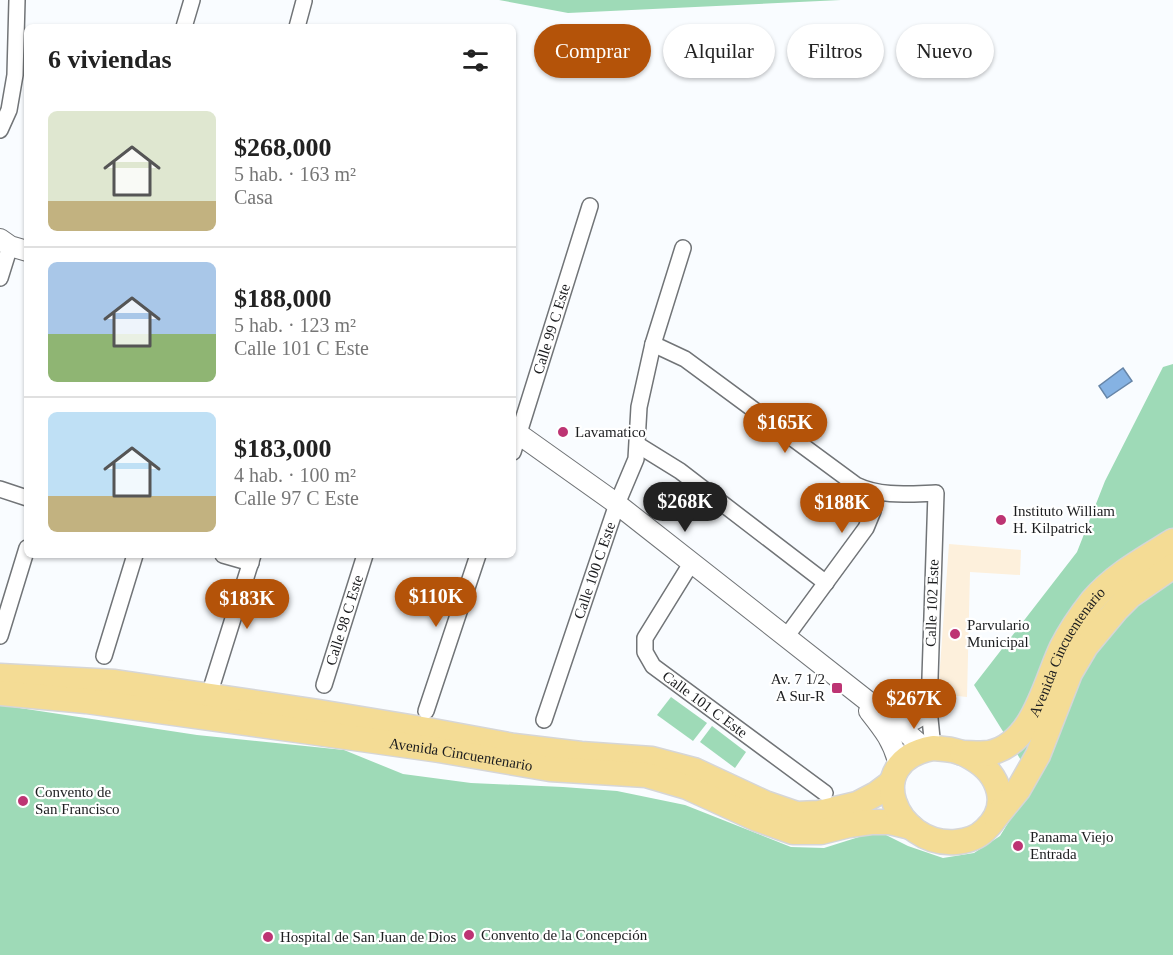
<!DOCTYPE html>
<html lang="es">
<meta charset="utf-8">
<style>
:root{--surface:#fff;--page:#f2f2f2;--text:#222;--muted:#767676;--line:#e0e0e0;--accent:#b45309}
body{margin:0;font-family:"Times New Roman",serif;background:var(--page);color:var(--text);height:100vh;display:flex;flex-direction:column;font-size:22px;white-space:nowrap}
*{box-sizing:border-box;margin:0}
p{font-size:20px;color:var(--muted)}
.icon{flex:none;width:33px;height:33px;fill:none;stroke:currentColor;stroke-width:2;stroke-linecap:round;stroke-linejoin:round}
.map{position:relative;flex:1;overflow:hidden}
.panel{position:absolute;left:24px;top:24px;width:492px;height:534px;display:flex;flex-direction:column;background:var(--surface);border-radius:9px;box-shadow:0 2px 4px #0004}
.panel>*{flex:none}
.banner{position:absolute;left:534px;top:24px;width:549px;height:54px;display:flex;gap:12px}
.price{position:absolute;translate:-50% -51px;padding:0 14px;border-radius:21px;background:var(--accent);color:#fff;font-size:20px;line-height:39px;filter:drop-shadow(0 2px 3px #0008)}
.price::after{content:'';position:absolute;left:50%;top:36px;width:18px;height:14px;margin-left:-9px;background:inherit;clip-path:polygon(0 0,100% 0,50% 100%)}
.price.current{background:#222;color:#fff}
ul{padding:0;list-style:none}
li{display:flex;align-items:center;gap:18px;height:150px;padding:0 24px}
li+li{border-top:2px solid var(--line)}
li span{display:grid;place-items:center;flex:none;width:168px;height:120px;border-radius:9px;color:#555}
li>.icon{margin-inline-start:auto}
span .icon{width:72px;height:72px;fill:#fffc;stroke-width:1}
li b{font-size:26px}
h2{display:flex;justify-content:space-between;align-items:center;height:72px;padding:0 24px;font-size:26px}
.tag{padding:0 21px;border-radius:27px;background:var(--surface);box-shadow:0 2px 4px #0004;font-size:21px;line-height:54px}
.tag.current{background:var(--accent);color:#fff}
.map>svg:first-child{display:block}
</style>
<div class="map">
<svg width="1173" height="955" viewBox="0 0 1173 955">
<rect width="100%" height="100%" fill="#f9fcff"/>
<polygon fill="#fdf0dc" points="949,544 1021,550 1020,575 970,572 967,697 938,694"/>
<g fill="#9edab7">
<polygon points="499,0 841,0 568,13"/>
<polygon points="1173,364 1173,955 0,955 0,705 197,735 344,750 403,774 471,783 563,787 617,791 685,805 791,847 824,848 878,831 908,846 943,858 974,853 1000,836 1034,781 974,685 1077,552 1105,481 1163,367"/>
<polygon points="671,697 707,723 693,741 657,715"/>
<polygon points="712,726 746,752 735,768 700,742"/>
</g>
<polygon fill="#85b2e3" stroke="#6685a8" stroke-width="1.5" points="1123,368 1132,381 1107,398 1099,386"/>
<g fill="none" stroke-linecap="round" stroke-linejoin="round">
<defs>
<g id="minor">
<polyline points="184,27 192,0"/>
<polyline points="297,27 304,1"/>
<polyline points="0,130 9,110 15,75 17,0"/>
<polyline points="0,278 10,246"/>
<path d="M 653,344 L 685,359 L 856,485 C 881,497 908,494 936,493 L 929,709 L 933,748"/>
<polyline points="638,445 680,471 826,583"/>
<path id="s1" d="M 513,452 L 590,206"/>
<polyline points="0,489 27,498"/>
<polyline points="223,555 251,563"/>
<path id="s2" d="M 692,562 L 645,638 L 645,652 L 653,666 L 825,793"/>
<polyline points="0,636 27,548"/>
<polyline points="786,637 866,528 873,511 877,493"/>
<polyline points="104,656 135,555"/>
<path id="s3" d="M 324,685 L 365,555"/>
<polyline points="209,695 253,555"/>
<polyline points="426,711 478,555"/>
<path id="s4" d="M 544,720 L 617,504 L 636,459 L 639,407 L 653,344 L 683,248"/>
</g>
<g id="tertiary">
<polyline points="0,239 10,246 27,251"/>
<polyline points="513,430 617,504 893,721 925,749"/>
<path d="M 869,711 C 884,730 893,741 899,765"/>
<path d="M 893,721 C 911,724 915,720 929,709"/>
</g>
<g id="primary">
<polyline points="0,676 115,682 319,712 422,729 514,746 581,754 652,759 694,770 765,803 797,814 819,813 857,804 876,794 892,782"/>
<path id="s5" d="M 0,693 L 86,701 L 311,732 L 439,750 L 550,769 L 646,775 L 687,787 L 757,819 L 793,832 L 821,832 L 849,825 L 871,822 L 890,822 L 911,827"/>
<path d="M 933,748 C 947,749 960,750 972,758 C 1000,774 1011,807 985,830 C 977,838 967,841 956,842 C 895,847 860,761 933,748 Z"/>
<path id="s6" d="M 962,753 C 971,753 981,754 989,753 C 1034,744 1045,682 1062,647 C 1070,631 1081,615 1092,601 C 1114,575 1144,559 1173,541"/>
<polyline points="996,817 1018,790 1038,755 1070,673 1086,646 1116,610 1130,596 1173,566"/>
</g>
</defs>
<use href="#minor" stroke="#717477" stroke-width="18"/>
<use href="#tertiary" stroke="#717477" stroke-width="22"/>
<use href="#primary" stroke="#d6d6d7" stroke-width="27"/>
<use href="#minor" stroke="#fff" stroke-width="15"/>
<use href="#tertiary" stroke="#fff" stroke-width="20"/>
<use href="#primary" stroke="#f4dc95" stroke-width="24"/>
</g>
<g fill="#bd3473" stroke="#fff" stroke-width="2">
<circle cx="563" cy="432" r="6"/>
<circle cx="1001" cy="520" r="6"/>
<circle cx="955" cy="634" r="6"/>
<rect x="831" y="682" width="12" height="12" rx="3"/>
<circle cx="23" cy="801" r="6"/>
<circle cx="1018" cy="846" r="6"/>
<circle cx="469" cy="935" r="6"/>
<circle cx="268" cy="937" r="6"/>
</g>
<g text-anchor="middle" stroke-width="4.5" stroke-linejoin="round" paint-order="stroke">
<g font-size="15" fill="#1c1d1f" stroke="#fff">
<text dy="5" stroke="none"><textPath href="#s1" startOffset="129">Calle 99 C Este</textPath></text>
<text dy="5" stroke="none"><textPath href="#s4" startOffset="158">Calle 100 C Este</textPath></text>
<text transform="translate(932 603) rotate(-88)" y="5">Calle 102 Este</text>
<text dy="5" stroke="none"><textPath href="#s3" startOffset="68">Calle 98 C Este</textPath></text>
<text dy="5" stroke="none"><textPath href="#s6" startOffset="159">Avenida Cincuentenario</textPath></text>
<text dy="5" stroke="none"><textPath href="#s2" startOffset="184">Calle 101 C Este</textPath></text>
<text dy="5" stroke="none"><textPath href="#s5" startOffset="465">Avenida Cincuentenario</textPath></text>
</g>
<g font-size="15" fill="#1c1d1f" stroke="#fff" text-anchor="start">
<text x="575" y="437">Lavamatico</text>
<text x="1013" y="516">Instituto William<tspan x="1013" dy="17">H. Kilpatrick</tspan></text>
<text x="967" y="630">Parvulario<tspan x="967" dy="17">Municipal</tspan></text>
<text x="825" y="684" text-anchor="end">Av. 7 1/2<tspan x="825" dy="17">A Sur-R</tspan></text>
<text x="35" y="797">Convento de<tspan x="35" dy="17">San Francisco</tspan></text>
<text x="1030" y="842">Panama Viejo<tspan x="1030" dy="17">Entrada</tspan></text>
<text x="481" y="940">Convento de la Concepción</text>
<text x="280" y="942">Hospital de San Juan de Dios</text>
</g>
</g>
</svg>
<b class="price" style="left:785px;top:454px">$165K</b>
<b class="price current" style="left:685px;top:533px">$268K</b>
<b class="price" style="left:842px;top:534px">$188K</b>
<b class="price" style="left:436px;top:628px">$110K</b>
<b class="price" style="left:247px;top:630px">$183K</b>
<b class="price" style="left:914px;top:730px">$267K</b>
<div class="banner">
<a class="tag current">Comprar</a>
<a class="tag">Alquilar</a>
<a class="tag">Filtros</a>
<a class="tag">Nuevo</a>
</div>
<section class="panel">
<h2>6 viviendas<svg class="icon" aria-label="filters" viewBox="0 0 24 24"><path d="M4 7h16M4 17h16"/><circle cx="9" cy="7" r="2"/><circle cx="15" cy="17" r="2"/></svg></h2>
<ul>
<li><span style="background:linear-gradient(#dfe7d0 75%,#c2b280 0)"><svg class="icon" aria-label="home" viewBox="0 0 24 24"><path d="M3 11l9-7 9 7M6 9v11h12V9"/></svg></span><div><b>$268,000</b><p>5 hab. · 163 m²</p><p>Casa</p></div></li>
<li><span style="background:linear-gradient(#a9c7e8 60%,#8fb573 0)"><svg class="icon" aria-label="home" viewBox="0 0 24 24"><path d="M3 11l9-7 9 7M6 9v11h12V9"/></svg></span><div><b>$188,000</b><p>5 hab. · 123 m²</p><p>Calle 101 C Este</p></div></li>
<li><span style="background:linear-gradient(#bfe0f5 70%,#c2b280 0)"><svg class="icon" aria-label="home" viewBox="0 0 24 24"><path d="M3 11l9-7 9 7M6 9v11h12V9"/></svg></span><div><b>$183,000</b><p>4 hab. · 100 m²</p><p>Calle 97 C Este</p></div></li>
</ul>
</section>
</div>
